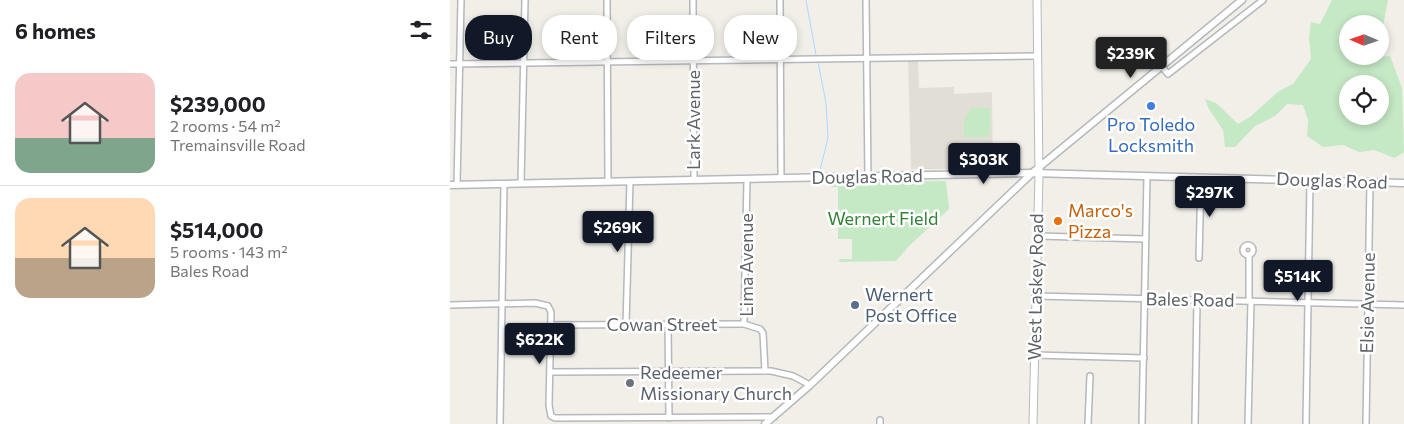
<!DOCTYPE html>
<meta charset="utf-8">
<style>
:root{--surface:#fff;--page:#f2f2f2;--text:#202124;--muted:#757577;--line:#e0e0e0;--accent:#111827}
body{margin:0;font-family:Commissioner,sans-serif;background:var(--page);color:var(--text);height:100vh;display:flex;flex-direction:column;font-size:19px;white-space:nowrap}
*{box-sizing:border-box;margin:0}
p{font-size:16px;color:var(--muted)}
.icon{flex:none;width:28px;height:28px;fill:none;stroke:currentColor;stroke-width:2;stroke-linecap:round;stroke-linejoin:round}
.map{position:relative;flex:1;overflow:hidden}
.drawer{display:flex;flex-direction:column;background:var(--surface);width:450px}
.drawer>*{flex:none}
.guide{position:absolute;left:15px;top:15px;width:475px;height:45px;display:flex;gap:10px}
.needle{width:32px;rotate:272deg}
.tools{position:absolute;left:889px;top:15px;display:grid;gap:10px}
.tools a{display:grid;place-items:center;width:50px;height:50px;border-radius:50%;background:var(--surface);box-shadow:0 2px 8px #0003;font-size:25px}
.price{position:absolute;translate:-50% -42px;padding:0 11px;border-radius:5px;background:var(--accent);color:#fff;font-size:16px;line-height:32px;filter:drop-shadow(0 1px 2px #0008)}
.price::after{content:'';position:absolute;left:50%;top:30px;width:15px;height:11px;margin-left:-8px;background:inherit;clip-path:polygon(0 0,100% 0,50% 100%)}
.price.on{background:#222;color:#fff}
ul{padding:0;list-style:none}
li{display:flex;align-items:center;gap:15px;height:125px;padding:0 15px}
li+li{border-top:1px solid var(--line)}
li span{display:grid;place-items:center;flex:none;width:140px;height:100px;border-radius:15px;color:#555}
li>.icon{margin-inline-start:auto}
span .icon{width:60px;height:60px;fill:#fffc;stroke-width:1}
li b{font-size:21px}
h2{display:flex;justify-content:space-between;align-items:center;height:60px;padding:0 15px;font-size:21px}
.pill{padding:0 18px;border-radius:20px;background:var(--surface);box-shadow:0 2px 8px #0003;font-size:18px;line-height:45px}
.pill.on{background:var(--accent);color:#fff}
main{display:flex;flex:1;min-height:0}
.map>svg:first-child{display:block}
</style>
<main>
<section class="drawer">
<h2>6 homes<svg class="icon" aria-label="filters" viewBox="0 0 24 24"><path d="M4 7h16M4 17h16"/><circle cx="9" cy="7" r="2"/><circle cx="15" cy="17" r="2"/></svg></h2>
<ul>
<li><span style="background:linear-gradient(#f6c9c9 65%,#7fa58c 0)"><svg class="icon" aria-label="home" viewBox="0 0 24 24"><path d="M3 11l9-7 9 7M6 9v11h12V9"/></svg></span><div><b>$239,000</b><p>2 rooms · 54 m²</p><p>Tremainsville Road</p></div></li>
<li><span style="background:linear-gradient(#ffd9b3 60%,#b9a48a 0)"><svg class="icon" aria-label="home" viewBox="0 0 24 24"><path d="M3 11l9-7 9 7M6 9v11h12V9"/></svg></span><div><b>$514,000</b><p>5 rooms · 143 m²</p><p>Bales Road</p></div></li>
</ul>
</section>
<div class="map">
<svg width="954" height="424" viewBox="0 0 954 424">
<rect width="100%" height="100%" fill="#f1efe8"/>
<polygon fill="#e1ded6" points="458,60 468,60 469,88 504,87 504,94 542,92 543,169 461,169"/>
<g fill="#c5e8c5" fill-rule="evenodd">
<path d="M 882,0 L 938,0 L 933,26 L 930,27 L 930,24 L 898,24 L 898,56 L 909,59 L 940,56 L 952,88 L 954,152 L 945,158 L 924,150 L 909,152 L 893,145 L 873,147 L 857,136 L 858,120 L 853,105 L 837,104 L 825,116 L 805,126 L 785,147 L 775,147 L 773,130 L 759,109 L 755,99 L 766,103 L 788,124 L 800,117 L 829,91 L 843,84 L 861,59 L 859,38 L 861,22 L 870,24 ZM 898,84 L 930,84 L 930,116 L 898,116 Z"/>
<polygon points="522,108 540,108 540,133 536,137 514,137 514,118"/>
<polygon points="539,149 539,162 513,164 512,150"/>
<polygon points="496,181 499,209 460,245 446,261 389,262 390,259 402,259 402,239 388,239 388,187 380,187 380,183"/>
</g>
<g fill="none" stroke-linecap="round" stroke-linejoin="round">
<g stroke="#aadaff" stroke-width="1">
<polyline points="356,0 366,55"/>
<polyline points="368,62 376,103 378,138 370,170"/>
</g>
<defs>
<g id="minor">
<polyline points="157,0 158,182"/>
<polyline points="243,0 244,180"/>
<polyline points="330,0 331,178"/>
<polyline points="416,0 418,177"/>
<polyline points="0,64 587,56"/>
<polyline points="712,67 718,74 813,0"/>
<polyline points="297,179 294,324 310,329 313,333 315,371"/>
<polyline points="71,183 75,0"/>
<polyline points="7,185 11,0"/>
<polyline points="588,236 695,239"/>
<circle cx="798" cy="250" r="5"/>
<polyline points="799,255 799,301"/>
<polyline points="749,258 751,178"/>
<polyline points="585,296 954,305"/>
<polyline points="0,305 85,303 98,306 101,312 99,405 101,416 105,418 324,417"/>
<polyline points="101,325 294,324"/>
<polyline points="176,325 180,181"/>
<polyline points="218,325 219,418"/>
<polyline points="584,355 694,358"/>
<polyline points="100,372 321,371 343,376 360,385"/>
<polyline points="50,424 54,184"/>
<polyline points="430,424 430,420"/>
<polyline points="638,424 640,376"/>
<polyline points="692,424 697,176"/>
<polyline points="745,424 747,301"/>
<polyline points="798,424 801,301"/>
<polyline points="856,424 860,181"/>
<polyline points="916,424 920,182"/>
</g>
<g id="tertiary">
<polyline points="0,185 582,173 954,183"/>
<polyline points="315,424 360,385 582,173 792,0"/>
</g>
<polyline id="secondary" points="583,424 589,174 587,0"/>
</defs>
<use href="#minor" stroke="#b5b8bc" stroke-width="8"/>
<use href="#tertiary" stroke="#b5b8bc" stroke-width="9"/>
<use href="#secondary" stroke="#b6babf" stroke-width="9"/>
<use href="#minor" stroke="#fff" stroke-width="5"/>
<use href="#tertiary" stroke="#fff" stroke-width="6"/>
<use href="#secondary" stroke="#fff" stroke-width="7"/>
</g>
<circle fill="#3f7fe0" stroke="#fff" stroke-width="2" cx="701" cy="106" r="5"/>
<circle fill="#e8710a" stroke="#fff" stroke-width="2" cx="608" cy="221" r="5"/>
<circle fill="#5c6f8a" stroke="#fff" stroke-width="2" cx="405" cy="305" r="5"/>
<circle fill="#6b7280" stroke="#fff" stroke-width="2" cx="180" cy="383" r="5"/>
<g text-anchor="middle" stroke-width="5" stroke-linejoin="round" paint-order="stroke">
<g font-size="18" fill="#5f6368" stroke="#fff">
<text transform="translate(244 120) rotate(-90)" y="6">Lark Avenue</text>
<text transform="translate(417 177) rotate(-1)" y="6">Douglas Road</text>
<text transform="translate(882 181) rotate(2)" y="6">Douglas Road</text>
<text transform="translate(297 265) rotate(-90)" y="6">Lima Avenue</text>
<text transform="translate(586 287) rotate(-89)" y="6">West Laskey Road</text>
<text transform="translate(740 300) rotate(1)" y="6">Bales Road</text>
<text transform="translate(918 303) rotate(-89)" y="6">Elsie Avenue</text>
<text x="212" y="331">Cowan Street</text>
</g>
<g font-size="18" fill="#366cbe" stroke="#fff">
<text x="701" y="131">Pro Toledo<tspan x="701" dy="21">Locksmith</tspan></text>
</g>
<g font-size="18" fill="#c56008" stroke="#fff" text-anchor="start">
<text x="618" y="217">Marco's<tspan x="618" dy="21">Pizza</tspan></text>
</g>
<g font-size="18" fill="#348238" stroke="#fff">
<text x="433" y="225">Wernert Field</text>
</g>
<g font-size="18" fill="#4e5e75" stroke="#fff" text-anchor="start">
<text x="415" y="301">Wernert<tspan x="415" dy="21">Post Office</tspan></text>
</g>
<g font-size="18" fill="#5b616d" stroke="#fff" text-anchor="start">
<text x="190" y="379">Redeemer<tspan x="190" dy="21">Missionary Church</tspan></text>
</g>
</g>
</svg>
<div class="tools">
<a><svg class="needle" viewBox="-14 -14 28 28"><path d="M0-13l5 13h-10z" fill="#e53935"/><path d="M0 13l5-13h-10z" fill="#757577"/></svg></a>
<a><svg class="icon" aria-label="locate" viewBox="0 0 24 24"><circle cx="12" cy="12" r="6"/><path d="M12 2v4M12 18v4M2 12h4M18 12h4"/></svg></a>
</div>
<b class="price on" style="left:681px;top:79px">$239K</b>
<b class="price" style="left:534px;top:185px">$303K</b>
<b class="price" style="left:760px;top:218px">$297K</b>
<b class="price" style="left:168px;top:253px">$269K</b>
<b class="price" style="left:848px;top:302px">$514K</b>
<b class="price" style="left:90px;top:365px">$622K</b>
<div class="guide">
<a class="pill on">Buy</a>
<a class="pill">Rent</a>
<a class="pill">Filters</a>
<a class="pill">New</a>
</div>
</div>
</main>
